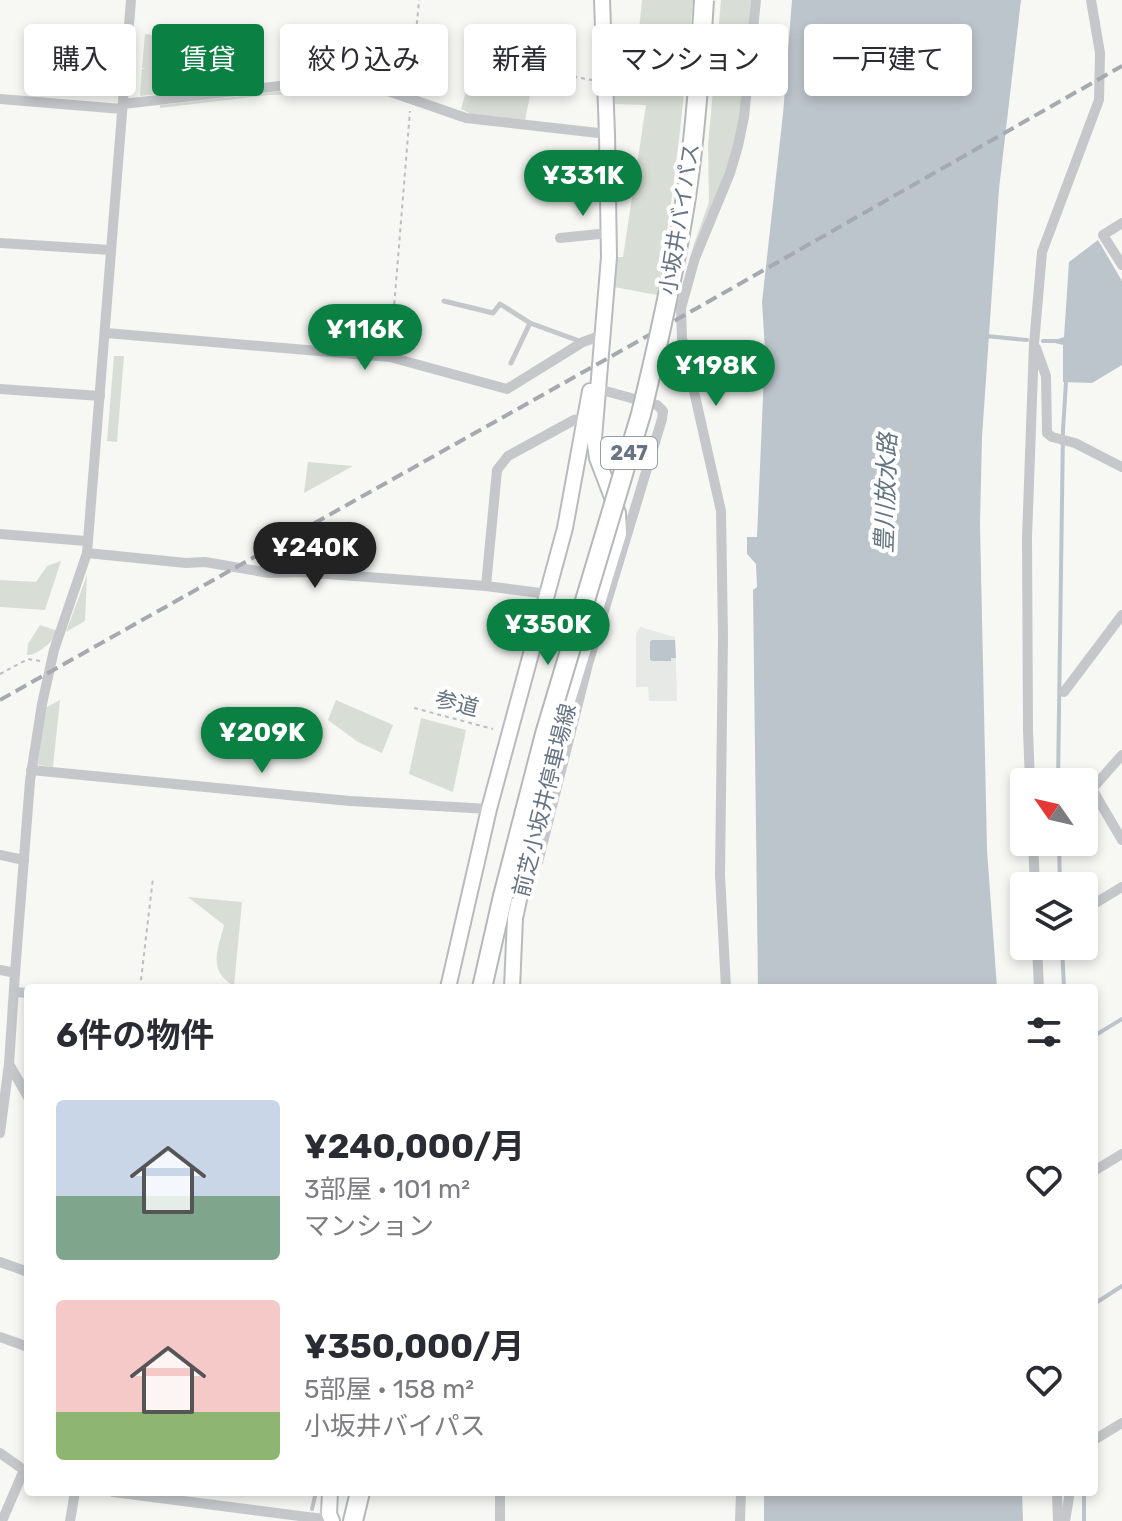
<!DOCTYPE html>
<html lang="ja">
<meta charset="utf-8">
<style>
:root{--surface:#fff;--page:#f7f7f7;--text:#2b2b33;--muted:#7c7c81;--accent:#0b8043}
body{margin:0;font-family:Rubik,"Noto Sans JP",sans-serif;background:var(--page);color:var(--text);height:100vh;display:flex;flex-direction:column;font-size:30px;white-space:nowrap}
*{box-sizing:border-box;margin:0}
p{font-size:26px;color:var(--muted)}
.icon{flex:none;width:44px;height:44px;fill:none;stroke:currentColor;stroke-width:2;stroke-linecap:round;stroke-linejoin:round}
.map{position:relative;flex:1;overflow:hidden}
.drawer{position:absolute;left:24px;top:984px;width:1074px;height:512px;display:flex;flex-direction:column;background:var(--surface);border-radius:8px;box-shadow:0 4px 12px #0003}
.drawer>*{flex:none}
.top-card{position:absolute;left:24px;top:24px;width:1074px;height:72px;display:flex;gap:16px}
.needle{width:52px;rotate:304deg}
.fabs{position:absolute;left:1010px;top:768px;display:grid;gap:16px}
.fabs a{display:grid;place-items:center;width:88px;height:88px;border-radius:8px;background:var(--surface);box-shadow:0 4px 12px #0003;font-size:40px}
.price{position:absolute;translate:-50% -68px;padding:0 18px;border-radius:28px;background:var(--accent);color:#fff;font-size:26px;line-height:52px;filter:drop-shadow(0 2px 4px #0008)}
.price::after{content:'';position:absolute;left:50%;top:48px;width:24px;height:18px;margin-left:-12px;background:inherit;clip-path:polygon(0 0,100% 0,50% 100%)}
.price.current{background:#222;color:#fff}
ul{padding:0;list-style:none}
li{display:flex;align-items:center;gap:24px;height:200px;padding:0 32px}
li span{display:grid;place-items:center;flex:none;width:224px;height:160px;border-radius:8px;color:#555}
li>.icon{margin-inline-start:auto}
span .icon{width:96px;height:96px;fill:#fffc;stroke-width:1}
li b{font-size:34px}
h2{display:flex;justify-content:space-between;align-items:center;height:96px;padding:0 32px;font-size:34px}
.tag{padding:0 28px;border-radius:8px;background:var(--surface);box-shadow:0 4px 12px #0003;font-size:28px;line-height:72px}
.tag.current{background:var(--accent);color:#fff}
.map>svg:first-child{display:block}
</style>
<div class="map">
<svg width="1122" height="1521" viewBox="0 0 1122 1521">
<rect width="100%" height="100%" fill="#f7f7f4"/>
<polygon fill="#e7e9e7" points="640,627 675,637 677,701 649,701 648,687 636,687 636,634"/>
<g fill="#d8ded5">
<path d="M 642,0 L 693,0 C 684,99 674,197 657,295 L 614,287 L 616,257 L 623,257 L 646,105 L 613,104 L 612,51 L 637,50 Z"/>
<path d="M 721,0 L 751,0 C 747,47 745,95 735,141 C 725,185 704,227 688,269 L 693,247 L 709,202 L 708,146 Z"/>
<polygon points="145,34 165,36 160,94 140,96 142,69 146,69 142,68"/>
<polygon points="469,81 497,84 496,91 530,96 525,120 471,114 461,109"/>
<polygon points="311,88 310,94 269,95 160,108 160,105"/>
<polygon points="114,356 124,356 117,442 107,441"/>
<polygon points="308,462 353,466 304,493"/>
<polygon points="61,561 45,610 0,607 0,580 36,582 47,566"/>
<polygon points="87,575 85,621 66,632"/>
<path d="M 40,625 L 58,631 C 54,641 38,655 27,655 L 28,644 Z"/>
<polygon points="60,700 53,767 38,765 45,708"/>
<polygon points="336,700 393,725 382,753 358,742 328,720"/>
<polygon points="421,718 466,730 453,792 409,774"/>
<path d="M 188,897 L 242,902 L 234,986 C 207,970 218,950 224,925 Z"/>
</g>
<g fill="#bcc5cb">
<polygon points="792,0 1021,0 999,189 982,437 980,524 987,850 997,988 758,988 753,590 757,587 756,564 747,554 747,537 757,537 765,350 762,302 783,114"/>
<polygon points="1098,240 1122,281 1122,365 1092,383 1063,382 1063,345 1055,343 1055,340 1064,337 1069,262"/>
<polygon points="652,640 675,640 676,658 671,658 671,661 652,661 650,659 650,642"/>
<polygon points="764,1492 1022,1492 1023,1521 764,1521"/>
</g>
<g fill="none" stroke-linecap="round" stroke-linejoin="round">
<g stroke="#bcc5cb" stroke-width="4">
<polyline points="986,336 1027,340"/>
<polyline points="1043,341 1060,341"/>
<polyline points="1058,782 1063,430 1066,382"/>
<polyline points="1059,842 1060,886"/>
<polyline points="1062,946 1064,988"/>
<polyline points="1094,1036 1122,1019"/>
<polyline points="1094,1304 1122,1286"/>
<polyline points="1084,1492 1084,1521"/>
<polyline points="312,1509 316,1492"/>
</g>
<defs>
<g id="secondary">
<polyline points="448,988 489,809 565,528 590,391"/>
<polyline points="512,988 515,918 548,766 619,534 618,513 597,458 594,438 609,257 607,134 602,0"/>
<polyline points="330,1492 329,1514 332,1521"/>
</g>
<g id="highway">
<polyline points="482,988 503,896"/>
<polyline points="353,1521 360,1492"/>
</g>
</defs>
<use href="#secondary" stroke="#b7bbc0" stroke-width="18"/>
<use href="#highway" stroke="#b5b8bb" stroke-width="22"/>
<g stroke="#bcbec0" stroke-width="2" stroke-dasharray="4 4" stroke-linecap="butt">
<polyline points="530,54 546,71"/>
<polyline points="526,68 592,80"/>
<polyline points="411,88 419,0"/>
<polyline points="391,344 410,111"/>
<polyline points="0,674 28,659 40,661"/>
<polyline points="414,708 493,729"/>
<polyline points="140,988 153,878"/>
</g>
<g stroke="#c5c7cb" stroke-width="5">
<polyline points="444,301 493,313 500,304 530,323 582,342"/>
<polyline points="511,363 530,323"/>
</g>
<g stroke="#c5c7cb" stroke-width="10">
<polyline points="0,99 122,109"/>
<polyline points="123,104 323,81 337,82 356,80 466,118 607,134"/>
<polyline points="1122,223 1103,235 1122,265"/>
<polyline points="560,238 609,233"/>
<polyline points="0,243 111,250"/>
<polyline points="106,333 390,357 507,389 583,342 602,335"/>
<polyline points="1036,348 1046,376 1047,433 1052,437 1075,443 1122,467"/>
<polyline points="0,389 100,396"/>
<polyline points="0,534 86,541"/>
<polyline points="87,553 186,563 205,562 269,573 301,572 486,586 548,594"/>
<polyline points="486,586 497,470 508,456 574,420 585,418"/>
<polyline points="1064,692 1122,615"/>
<polyline points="1122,755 1092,789 1122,840"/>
<polyline points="31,770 350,801 489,809"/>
<polyline points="1030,782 1028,730 1027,538 1034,344 1042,252 1099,100 1100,53 1091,0"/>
<polyline points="1033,842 1035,886"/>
<polyline points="0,855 24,860"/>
<polyline points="527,859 538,862 588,664 662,419 663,411 657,405 598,389"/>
<polyline points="1084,910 1122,887"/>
<polyline points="1037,946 1039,988"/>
<polyline points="0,970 15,973 9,1064 28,1097"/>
<polyline points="15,973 30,781 42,704 54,650 87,553 131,0"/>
<polyline points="726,988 720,875 723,637 721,511 682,338 681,308 695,258 730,173 738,146 744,117 756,0"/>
<polyline points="15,992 28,993"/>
<polyline points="0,1133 9,1064"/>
<polyline points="1094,1171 1122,1154"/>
<polyline points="0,1262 28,1272"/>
<polyline points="0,1337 28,1347"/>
<polyline points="1094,1440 1122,1423"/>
<polyline points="0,1453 24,1470 2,1521"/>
<polyline points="113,1492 323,1519 327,1506"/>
<polyline points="500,1492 500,1521"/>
<polyline points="1057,1492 1058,1521"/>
<polyline points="70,1521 75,1492"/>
<polyline points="740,1521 741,1492"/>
<polyline points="1065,1521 1070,1492"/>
</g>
<use href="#secondary" stroke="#fff" stroke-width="14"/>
<use href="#highway" stroke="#fff" stroke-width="18"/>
<polyline stroke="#a5aab0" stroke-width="4" stroke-dasharray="12 6" stroke-linecap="butt" points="0,700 699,307 1122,66"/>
<defs>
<path id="highway-bridge" d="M 503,896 L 545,734 L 641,414 C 659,340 676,265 687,190 C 696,127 700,63 704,0"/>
</defs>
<use href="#highway-bridge" stroke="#b5b8bb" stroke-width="22" stroke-linecap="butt"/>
<use href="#highway-bridge" stroke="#fff" stroke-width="18"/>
</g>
<g text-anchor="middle" stroke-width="8" stroke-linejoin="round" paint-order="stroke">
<rect fill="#fff" stroke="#959ea9" stroke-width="2" x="601" y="437" width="56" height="32" rx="6"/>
<g font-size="20" font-weight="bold" fill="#677484">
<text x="629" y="460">247</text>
</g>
<g font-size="22" fill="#677484" stroke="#fff">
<text transform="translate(679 219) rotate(-81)" y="8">小坂井バイパス</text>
<text transform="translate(457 703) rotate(14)" y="8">参道</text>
<text transform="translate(544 800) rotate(-76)" y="8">前芝小坂井停車場線</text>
</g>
<g font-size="24" font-style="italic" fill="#637580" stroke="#fff">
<text transform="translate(886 493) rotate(-88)" y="8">豊川放水路</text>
</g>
</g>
</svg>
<div class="fabs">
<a><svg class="needle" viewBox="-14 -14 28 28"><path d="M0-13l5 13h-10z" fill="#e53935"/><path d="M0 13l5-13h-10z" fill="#7c7c81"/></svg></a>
<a><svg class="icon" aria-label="layers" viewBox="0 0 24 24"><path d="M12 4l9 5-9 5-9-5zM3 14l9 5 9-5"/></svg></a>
</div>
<b class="price" style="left:583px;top:218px">¥331K</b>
<b class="price" style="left:365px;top:372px">¥116K</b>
<b class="price" style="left:716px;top:408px">¥198K</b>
<b class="price current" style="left:315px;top:590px">¥240K</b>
<b class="price" style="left:548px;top:667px">¥350K</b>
<b class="price" style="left:262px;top:775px">¥209K</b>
<div class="top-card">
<a class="tag">購入</a>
<a class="tag current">賃貸</a>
<a class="tag">絞り込み</a>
<a class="tag">新着</a>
<a class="tag">マンション</a>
<a class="tag">一戸建て</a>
</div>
<section class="drawer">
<h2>6件の物件<svg class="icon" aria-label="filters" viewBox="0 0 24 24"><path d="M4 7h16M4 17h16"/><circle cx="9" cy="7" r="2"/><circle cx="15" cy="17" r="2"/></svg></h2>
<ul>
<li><span style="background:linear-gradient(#c9d6e8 60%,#7fa58c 0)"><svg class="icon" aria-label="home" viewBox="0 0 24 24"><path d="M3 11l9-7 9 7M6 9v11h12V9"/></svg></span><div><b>¥240,000/月</b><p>3部屋 · 101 m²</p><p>マンション</p></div><svg class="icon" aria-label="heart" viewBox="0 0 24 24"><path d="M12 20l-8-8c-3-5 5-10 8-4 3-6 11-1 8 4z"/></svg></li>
<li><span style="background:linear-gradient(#f6c9c9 70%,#8fb573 0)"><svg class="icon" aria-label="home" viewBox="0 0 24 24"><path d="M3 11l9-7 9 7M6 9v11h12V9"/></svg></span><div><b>¥350,000/月</b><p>5部屋 · 158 m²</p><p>小坂井バイパス</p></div><svg class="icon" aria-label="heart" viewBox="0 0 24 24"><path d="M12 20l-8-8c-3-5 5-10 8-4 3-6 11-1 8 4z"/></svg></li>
</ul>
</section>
</div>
